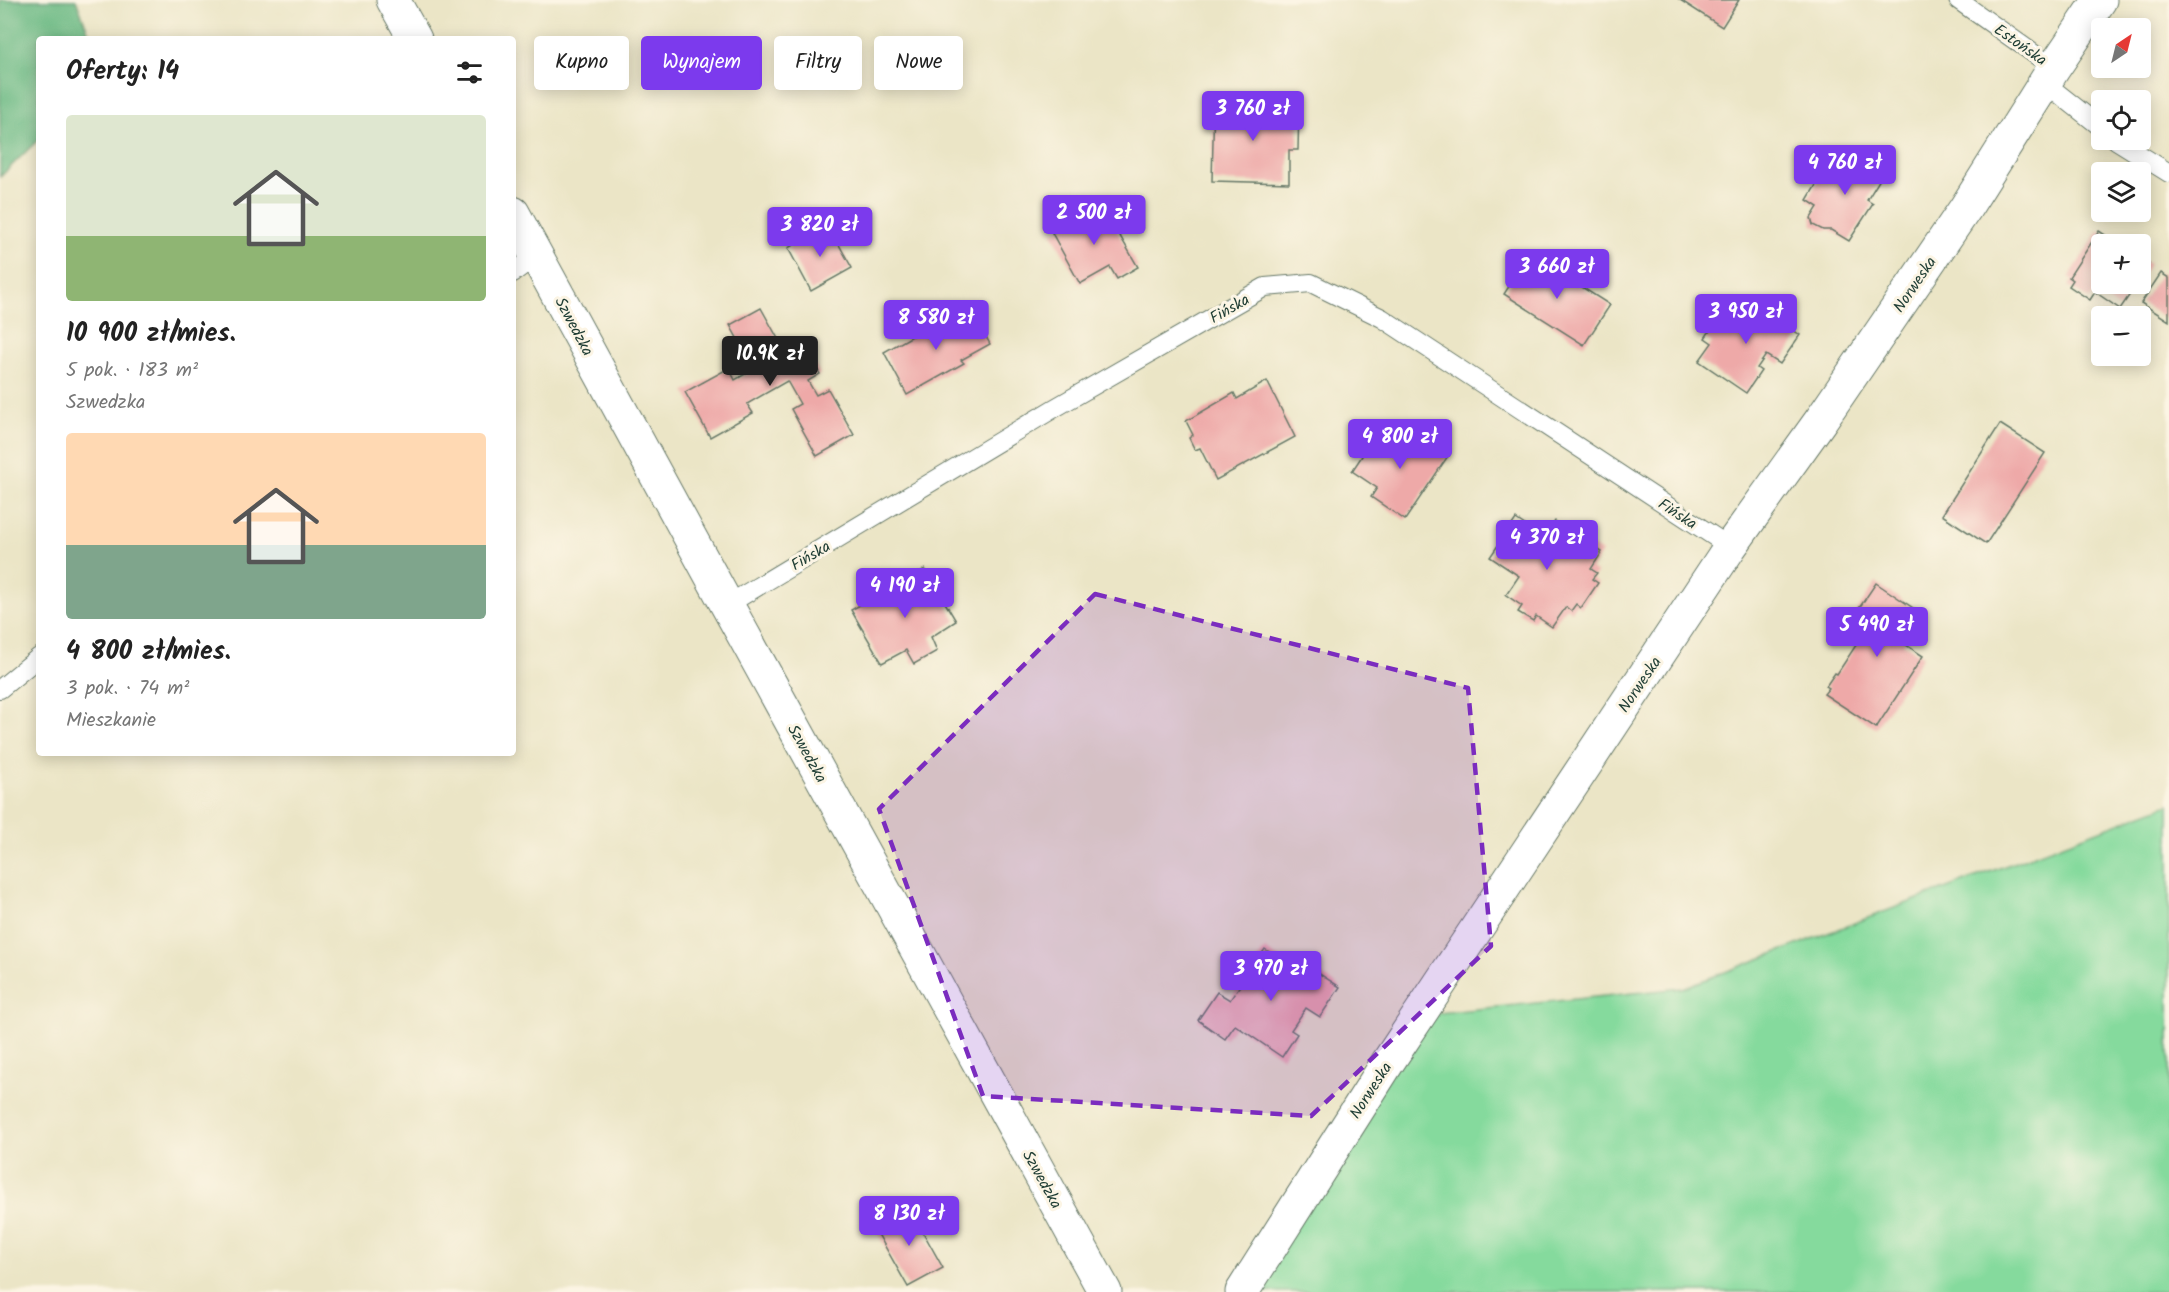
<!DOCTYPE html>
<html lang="pl">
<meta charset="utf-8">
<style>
:root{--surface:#fff;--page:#f2f2f2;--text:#222;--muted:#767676;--accent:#7c3aed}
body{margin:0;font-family:Kalam,sans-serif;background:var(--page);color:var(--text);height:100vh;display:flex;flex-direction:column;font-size:22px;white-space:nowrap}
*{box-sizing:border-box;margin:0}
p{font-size:20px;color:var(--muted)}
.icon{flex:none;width:33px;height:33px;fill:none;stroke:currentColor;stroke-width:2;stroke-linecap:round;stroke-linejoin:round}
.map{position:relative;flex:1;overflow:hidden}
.panel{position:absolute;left:36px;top:36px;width:480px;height:720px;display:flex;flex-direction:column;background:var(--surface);border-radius:6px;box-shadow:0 3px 15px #0003}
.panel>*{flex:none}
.banner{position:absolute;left:534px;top:36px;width:570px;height:54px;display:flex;gap:12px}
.needle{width:39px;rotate:35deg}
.tools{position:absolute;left:2091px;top:18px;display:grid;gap:12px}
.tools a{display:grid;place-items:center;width:60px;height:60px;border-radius:6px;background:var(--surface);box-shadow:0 3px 15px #0003;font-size:30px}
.price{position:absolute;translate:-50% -51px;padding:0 14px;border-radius:6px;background:var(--accent);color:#fff;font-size:20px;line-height:39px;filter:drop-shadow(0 2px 3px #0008)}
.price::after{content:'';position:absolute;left:50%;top:36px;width:18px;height:14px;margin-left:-9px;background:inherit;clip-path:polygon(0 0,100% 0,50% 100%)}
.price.current{background:#222;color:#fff}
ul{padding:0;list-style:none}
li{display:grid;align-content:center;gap:12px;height:318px;padding:0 30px}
li span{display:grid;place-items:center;height:186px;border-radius:6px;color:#555}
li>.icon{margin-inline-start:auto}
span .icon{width:108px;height:108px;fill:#fffc;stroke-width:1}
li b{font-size:26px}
h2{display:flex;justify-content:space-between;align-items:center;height:72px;padding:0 30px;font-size:26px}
.pill{padding:0 21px;border-radius:6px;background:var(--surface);box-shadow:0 3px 15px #0003;font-size:21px;line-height:54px}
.pill.current{background:var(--accent);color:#fff}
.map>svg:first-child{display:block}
</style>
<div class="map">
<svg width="2169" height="1292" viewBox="0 0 2169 1292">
<rect width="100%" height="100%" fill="#fcf5e5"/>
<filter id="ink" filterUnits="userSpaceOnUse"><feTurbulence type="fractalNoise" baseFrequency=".0167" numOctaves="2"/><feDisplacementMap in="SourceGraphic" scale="12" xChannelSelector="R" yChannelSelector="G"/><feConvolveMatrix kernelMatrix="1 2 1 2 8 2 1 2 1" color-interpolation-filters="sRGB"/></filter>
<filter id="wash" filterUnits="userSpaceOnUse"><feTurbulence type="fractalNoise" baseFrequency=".008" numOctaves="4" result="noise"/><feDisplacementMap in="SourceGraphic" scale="24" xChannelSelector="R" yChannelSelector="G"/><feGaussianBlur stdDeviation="1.35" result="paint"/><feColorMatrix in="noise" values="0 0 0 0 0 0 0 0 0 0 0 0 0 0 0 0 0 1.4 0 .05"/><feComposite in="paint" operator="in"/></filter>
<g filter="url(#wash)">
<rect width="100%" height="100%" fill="#ebe5c6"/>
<polygon fill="#85da9d" stroke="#528c68" stroke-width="1.5" points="2169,804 2169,1292 1242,1292 1419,1015 1683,988"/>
<polygon fill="#6cba84" stroke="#467c5c" stroke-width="1.5" points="0,0 76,0 91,39 39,39 39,139 0,177"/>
<g id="blocks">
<g fill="#eea9a8">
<polygon points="1680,0 1739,0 1722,27"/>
<polygon points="1214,99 1258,100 1258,108 1299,109 1298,150 1289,150 1289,183 1212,181"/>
<polygon points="1857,153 1885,171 1867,200 1873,204 1849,241 1831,230 1823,230 1813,225 1811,218 1818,207 1807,200 1825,170 1830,174 1837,163 1847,169"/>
<polygon points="1102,205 1138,267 1117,279 1110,267 1080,284 1052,233"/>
<polygon points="828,225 852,268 811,291 788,248"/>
<polygon points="2099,231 2119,244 2102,244 2102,284 2137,284 2120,309 2095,292 2090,300 2069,286 2073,280 2069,277"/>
<polygon points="1530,254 1610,305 1584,345 1504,294"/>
<polygon points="2140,259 2149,264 2140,278"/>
<polygon points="2161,273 2169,278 2169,321 2141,303"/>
<polygon points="1730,301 1757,319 1764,310 1800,335 1780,364 1766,355 1757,368 1761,371 1746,393 1699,361 1712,343 1705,338"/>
<polygon points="761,308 786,353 804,345 820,374 808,381 816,395 828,389 854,435 817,456 791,409 800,404 787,381 747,404 753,413 710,437 685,392 729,368 735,380 754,369 730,325"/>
<polygon points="971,310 990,344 961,360 964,363 907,395 884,352 939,321 942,326"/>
<polygon points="1267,381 1295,437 1216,480 1200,448 1195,450 1189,438 1193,435 1186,421 1234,393 1237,399"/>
<polygon points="2000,424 2045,453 1986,544 1942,515"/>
<polygon points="1380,428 1411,448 1421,434 1450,453 1405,520 1371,497 1377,488 1352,471 1362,456 1361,451 1367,443 1371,442"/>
<polygon points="1516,519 1544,538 1555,521 1572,533 1568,540 1580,548 1585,541 1602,552 1591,569 1597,573 1592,579 1598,583 1581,608 1576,604 1571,611 1566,607 1552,627 1536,616 1533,621 1518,612 1522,606 1506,595 1519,576 1490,557"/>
<polygon points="925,569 956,621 931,637 937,651 914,664 906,650 882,663 851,610"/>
<polygon points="1876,583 1922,614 1903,643 1923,656 1876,728 1824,694 1829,688 1826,686 1835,673 1837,674 1870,624 1855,614"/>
<polygon points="1265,949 1296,970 1301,962 1340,987 1320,1017 1306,1008 1291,1030 1297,1034 1282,1057 1235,1025 1225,1039 1198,1020 1217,992 1230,1000"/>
<polygon points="909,1207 943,1268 908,1287 874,1227"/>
</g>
</g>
</g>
<g filter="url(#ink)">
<use href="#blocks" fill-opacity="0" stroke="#667867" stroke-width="1.5"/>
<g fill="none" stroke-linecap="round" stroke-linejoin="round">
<defs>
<g id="lane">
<polyline points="1958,0 2054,68"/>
<polyline points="2045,83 2102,128"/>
<polyline points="2116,140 2169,173"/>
<polyline points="513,273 537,255"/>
<polyline points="727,605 1053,409 1265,287 1311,283 1382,318 1730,547"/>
<polyline points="0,689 39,657"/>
</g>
<g id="street">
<polyline points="393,0 415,39"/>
<polyline points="513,213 727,605 1105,1292"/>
<polyline points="1242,1292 1388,1062 1730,547 1821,420 1965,209 2054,68 2100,0"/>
</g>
</defs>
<use href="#lane" stroke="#667867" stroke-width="20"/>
<use href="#street" stroke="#667867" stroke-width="35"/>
<use href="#lane" stroke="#fff" stroke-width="18"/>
<use href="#street" stroke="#fff" stroke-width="33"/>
</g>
</g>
<path fill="#7b2cbf" fill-opacity="0.2" stroke="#7b2cbf" stroke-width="4.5" stroke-dasharray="12 8" stroke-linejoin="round" d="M 1095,594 L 1468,688 L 1491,946 L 1311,1116 L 983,1096 L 879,809 Z"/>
<g text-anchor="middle" stroke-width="6" stroke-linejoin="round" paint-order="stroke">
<g font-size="16" fill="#1f3d34" stroke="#fcf5e5">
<text transform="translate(2021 44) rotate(35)" y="6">Estońska</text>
<text transform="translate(1914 284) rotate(-56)" y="6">Norweska</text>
<text transform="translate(1229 308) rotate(-30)" y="6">Fińska</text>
<text transform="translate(575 326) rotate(62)" y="6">Szwedzka</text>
<text transform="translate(1678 513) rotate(33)" y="6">Fińska</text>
<text transform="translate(810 555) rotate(-31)" y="6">Fińska</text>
<text transform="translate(1639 684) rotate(-56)" y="6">Norweska</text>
<text transform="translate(808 753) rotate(61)" y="6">Szwedzka</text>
<text transform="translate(1370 1090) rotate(-57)" y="6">Norweska</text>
<text transform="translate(1043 1179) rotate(61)" y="6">Szwedzka</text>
</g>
</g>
</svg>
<div class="tools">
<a><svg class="needle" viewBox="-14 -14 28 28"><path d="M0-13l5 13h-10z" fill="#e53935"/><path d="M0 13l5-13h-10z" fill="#767676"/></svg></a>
<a><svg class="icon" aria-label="locate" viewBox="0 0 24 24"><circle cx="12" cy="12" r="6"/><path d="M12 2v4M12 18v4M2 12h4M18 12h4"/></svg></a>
<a><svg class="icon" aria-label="layers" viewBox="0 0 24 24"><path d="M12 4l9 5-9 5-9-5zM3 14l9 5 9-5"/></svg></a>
<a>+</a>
<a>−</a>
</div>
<b class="price" style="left:1253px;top:142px">3 760 zł</b>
<b class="price" style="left:1845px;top:196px">4 760 zł</b>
<b class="price" style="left:1094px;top:246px">2 500 zł</b>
<b class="price" style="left:820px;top:258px">3 820 zł</b>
<b class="price" style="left:1557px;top:300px">3 660 zł</b>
<b class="price" style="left:1746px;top:345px">3 950 zł</b>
<b class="price" style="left:936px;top:351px">8 580 zł</b>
<b class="price current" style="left:770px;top:387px">10.9K zł</b>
<b class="price" style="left:1400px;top:470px">4 800 zł</b>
<b class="price" style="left:1547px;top:571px">4 370 zł</b>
<b class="price" style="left:905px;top:619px">4 190 zł</b>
<b class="price" style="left:1877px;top:658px">5 490 zł</b>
<b class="price" style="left:1271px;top:1002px">3 970 zł</b>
<b class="price" style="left:909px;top:1247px">8 130 zł</b>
<div class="banner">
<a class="pill">Kupno</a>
<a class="pill current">Wynajem</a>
<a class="pill">Filtry</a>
<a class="pill">Nowe</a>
</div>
<section class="panel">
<h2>Oferty: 14<svg class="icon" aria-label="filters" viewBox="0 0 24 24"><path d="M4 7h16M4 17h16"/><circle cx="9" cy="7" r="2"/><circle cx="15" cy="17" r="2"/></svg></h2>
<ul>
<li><span style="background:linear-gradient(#dfe7d0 65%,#8fb573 0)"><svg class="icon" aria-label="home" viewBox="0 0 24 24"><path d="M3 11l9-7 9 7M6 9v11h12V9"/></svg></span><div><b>10 900 zł/mies.</b><p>5 pok. · 183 m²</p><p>Szwedzka</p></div></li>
<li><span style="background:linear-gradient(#ffd9b3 60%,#7fa58c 0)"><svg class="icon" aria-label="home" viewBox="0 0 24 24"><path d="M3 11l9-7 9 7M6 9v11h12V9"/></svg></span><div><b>4 800 zł/mies.</b><p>3 pok. · 74 m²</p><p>Mieszkanie</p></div></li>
</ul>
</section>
</div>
